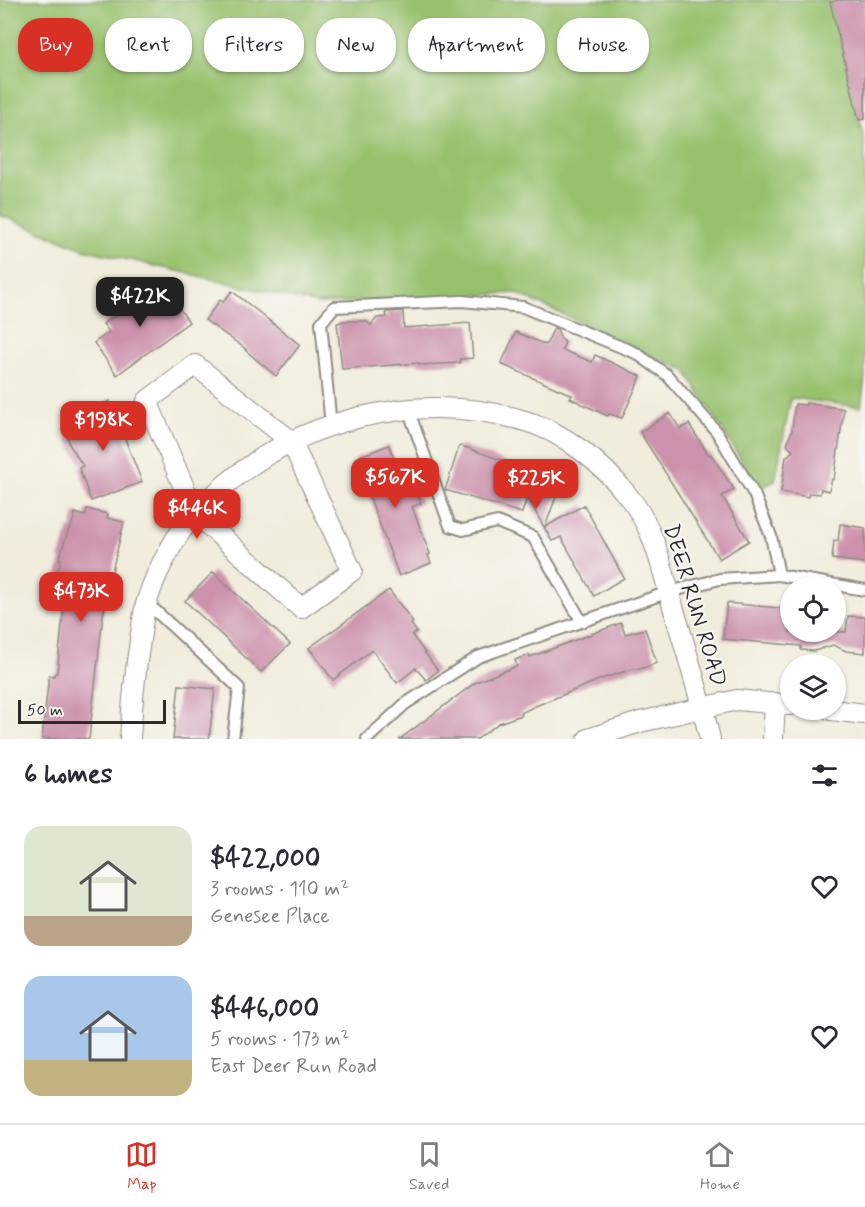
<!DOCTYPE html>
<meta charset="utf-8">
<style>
:root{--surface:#fff;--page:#f7f7f7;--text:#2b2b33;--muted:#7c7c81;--line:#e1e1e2;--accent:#d93025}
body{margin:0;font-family:Mynerve,sans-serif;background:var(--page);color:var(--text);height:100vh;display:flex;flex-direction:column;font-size:22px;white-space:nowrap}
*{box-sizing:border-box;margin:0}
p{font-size:20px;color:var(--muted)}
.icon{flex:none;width:33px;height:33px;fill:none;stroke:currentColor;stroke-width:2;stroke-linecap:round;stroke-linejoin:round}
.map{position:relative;height:739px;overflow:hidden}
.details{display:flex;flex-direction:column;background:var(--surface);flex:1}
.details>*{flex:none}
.hud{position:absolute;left:18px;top:18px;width:830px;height:54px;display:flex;gap:12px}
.controls{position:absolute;left:780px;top:576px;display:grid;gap:12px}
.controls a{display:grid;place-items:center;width:66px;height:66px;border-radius:50%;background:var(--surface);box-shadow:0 2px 4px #0004;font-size:30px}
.scale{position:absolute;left:18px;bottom:15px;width:148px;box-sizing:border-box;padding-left:6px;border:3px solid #2b2b2b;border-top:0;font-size:16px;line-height:21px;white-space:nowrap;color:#2b2b2b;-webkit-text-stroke:4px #f6f6f2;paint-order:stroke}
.price{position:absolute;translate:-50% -51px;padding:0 14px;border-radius:12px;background:var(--accent);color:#fff;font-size:20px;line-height:39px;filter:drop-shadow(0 2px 3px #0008)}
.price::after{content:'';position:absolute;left:50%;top:36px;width:18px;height:14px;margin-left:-9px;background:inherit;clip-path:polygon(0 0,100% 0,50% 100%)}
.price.current{background:#222;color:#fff}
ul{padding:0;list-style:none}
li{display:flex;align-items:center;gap:18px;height:150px;padding:0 24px}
li span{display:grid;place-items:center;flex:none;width:168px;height:120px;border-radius:18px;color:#555}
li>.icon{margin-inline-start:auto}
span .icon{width:72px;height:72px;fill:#fffc;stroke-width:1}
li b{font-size:26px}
h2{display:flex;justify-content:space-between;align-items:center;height:72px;padding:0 24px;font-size:26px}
.pill{padding:0 21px;border-radius:24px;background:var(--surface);box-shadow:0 2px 4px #0004;font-size:21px;line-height:54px}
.pill.current{background:var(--accent);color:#fff}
.dock{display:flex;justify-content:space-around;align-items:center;height:84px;border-top:2px solid var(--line);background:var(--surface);font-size:16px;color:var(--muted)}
.dock a{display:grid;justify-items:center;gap:3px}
.dock .current{color:var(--accent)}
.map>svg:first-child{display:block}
</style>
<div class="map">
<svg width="865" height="739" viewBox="0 0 865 739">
<rect width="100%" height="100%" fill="#f6f6f2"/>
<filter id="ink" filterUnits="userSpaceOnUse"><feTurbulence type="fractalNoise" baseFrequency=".0167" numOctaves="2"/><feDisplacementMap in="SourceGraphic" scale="12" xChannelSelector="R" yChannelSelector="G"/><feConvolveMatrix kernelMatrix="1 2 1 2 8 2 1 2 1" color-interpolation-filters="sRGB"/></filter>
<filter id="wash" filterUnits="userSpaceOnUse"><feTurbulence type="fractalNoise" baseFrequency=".008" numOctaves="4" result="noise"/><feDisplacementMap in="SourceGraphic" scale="24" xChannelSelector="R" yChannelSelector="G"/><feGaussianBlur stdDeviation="1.35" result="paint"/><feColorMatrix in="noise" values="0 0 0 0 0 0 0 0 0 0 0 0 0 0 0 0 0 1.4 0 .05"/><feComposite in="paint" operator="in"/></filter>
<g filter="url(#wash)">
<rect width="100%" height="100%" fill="#f1ecdb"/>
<polygon fill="#98c16d" stroke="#62764c" stroke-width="1.5" points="0,0 830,0 865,143 865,378 861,407 791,398 775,481 759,489 686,371 516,293 318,304 83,249 0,215"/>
<g id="blocks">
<g fill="#cc91ac">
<polygon points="839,0 865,0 865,119 859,120 830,2"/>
<polygon points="156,282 172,305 175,302 189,322 117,375 94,343 109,332 103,324 117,314 115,311"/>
<polygon points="232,291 300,345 276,376 245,350 246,349 205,320 220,300 223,302"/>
<polygon points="403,311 404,328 470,323 473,358 460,359 460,363 419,365 419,363 342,369 337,323 345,321 366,321 371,325 377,318 387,317 386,312"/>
<polygon points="554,328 557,329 561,339 565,342 562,350 592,362 595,355 641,376 622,418 609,414 608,416 582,404 570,398 572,395 501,364 516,332 546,345"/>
<polygon points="110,401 142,482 91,501 79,468 83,466 69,444 68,437 79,433 73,415"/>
<polygon points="806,403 844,409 834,479 832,479 829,491 821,489 820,494 809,493 808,497 781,492 786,457 793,451 787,445 792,430 795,404 806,405"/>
<polygon points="670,413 680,429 689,424 708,454 711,455 734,489 722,496 749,541 719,559 640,432"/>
<polygon points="389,445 401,477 410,473 421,503 412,507 430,554 428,555 431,563 399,576 355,458"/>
<polygon points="462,446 554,479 550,491 557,494 545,527 584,505 624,578 594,596 561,537 552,541 527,497 522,513 445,490 459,447"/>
<polygon points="87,509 108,514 107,518 124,522 109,583 109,589 103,615 89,739 42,739 49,675 54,676 55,673 57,673 64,605 67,594 60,593 64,576 57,575 61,559 59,559 69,528 71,529 75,513 85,516"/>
<polygon points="840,524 865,528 865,563 832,559 834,540 838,541"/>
<polygon points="213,572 290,644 261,672 185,601"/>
<polygon points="389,590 413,622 411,624 417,632 412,635 438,671 426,680 416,668 397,683 372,650 333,680 309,648"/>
<polygon points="727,603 790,609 790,632 846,632 848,616 865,617 865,653 846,651 833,645 814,651 801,650 801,646 723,639"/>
<polygon points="621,623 625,634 645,629 657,663 640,669 633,669 604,678 533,707 521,713 522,715 499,723 477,739 400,739 476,682 517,666 515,660 529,655 530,657"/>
<polygon points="179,685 215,689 209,739 173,739"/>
</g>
</g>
</g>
<g filter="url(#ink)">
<use href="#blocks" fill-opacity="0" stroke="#8e8c83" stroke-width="1.5"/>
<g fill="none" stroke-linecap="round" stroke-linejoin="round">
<defs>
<g id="service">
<polyline points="408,409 450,526 463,530 497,522 533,537 582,622"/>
<polyline points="331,426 321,323 334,307 462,301 523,307 636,353 667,375 717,432 754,494 771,536 779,575"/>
<polyline points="146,602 239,688 233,739"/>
<polyline points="367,739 405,704 478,657 669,592 720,579 779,575 865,590"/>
</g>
<g id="minor">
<polygon points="195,365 291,441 352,571 301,608 195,513 147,401"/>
<polyline points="831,710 865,714"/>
<path d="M 130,739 C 132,706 135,673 140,640 C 142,628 143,613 147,601 C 152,585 160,566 169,551 C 180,529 197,510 215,494 C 297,418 418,389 525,421 C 564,432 603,464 628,496 C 655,528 662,570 674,610 C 687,653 700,696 710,739"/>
<polyline points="588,739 640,722 737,700 790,705"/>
<polyline points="773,739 775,703"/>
</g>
</defs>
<use href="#service" stroke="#8e8c83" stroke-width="14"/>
<use href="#minor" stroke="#8e8c83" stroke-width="22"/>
<use href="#service" stroke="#fff" stroke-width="10"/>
<use href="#minor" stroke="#fff" stroke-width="20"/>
</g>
</g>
<g text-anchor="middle" stroke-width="4.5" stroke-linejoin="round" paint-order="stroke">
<g font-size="22" fill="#2b2b2b" stroke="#f6f6f2">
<text transform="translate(696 605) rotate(73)" y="8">DEER RUN ROAD</text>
</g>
</g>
</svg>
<div class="controls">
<a><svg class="icon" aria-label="locate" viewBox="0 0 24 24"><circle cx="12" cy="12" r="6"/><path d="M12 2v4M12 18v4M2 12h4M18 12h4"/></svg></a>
<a><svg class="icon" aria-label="layers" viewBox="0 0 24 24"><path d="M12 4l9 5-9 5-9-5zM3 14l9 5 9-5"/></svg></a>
</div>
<div class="scale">50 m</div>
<b class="price current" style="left:140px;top:328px">$422K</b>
<b class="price" style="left:103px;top:452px">$198K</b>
<b class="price" style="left:395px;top:509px">$567K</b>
<b class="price" style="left:536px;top:510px">$225K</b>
<b class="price" style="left:197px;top:540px">$446K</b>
<b class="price" style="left:81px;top:623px">$473K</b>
<div class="hud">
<a class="pill current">Buy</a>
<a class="pill">Rent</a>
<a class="pill">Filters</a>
<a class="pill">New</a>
<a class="pill">Apartment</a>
<a class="pill">House</a>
</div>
</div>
<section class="details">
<h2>6 homes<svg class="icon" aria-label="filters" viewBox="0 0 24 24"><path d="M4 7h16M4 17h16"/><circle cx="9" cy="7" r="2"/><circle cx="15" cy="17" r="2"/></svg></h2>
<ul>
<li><span style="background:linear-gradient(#dfe7d0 75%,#b9a48a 0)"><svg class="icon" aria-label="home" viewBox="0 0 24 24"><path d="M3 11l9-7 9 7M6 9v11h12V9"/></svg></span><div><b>$422,000</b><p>3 rooms · 110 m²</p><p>Genesee Place</p></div><svg class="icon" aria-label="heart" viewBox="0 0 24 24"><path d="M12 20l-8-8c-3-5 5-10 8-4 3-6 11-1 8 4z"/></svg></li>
<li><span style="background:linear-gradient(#a9c7e8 70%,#c2b280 0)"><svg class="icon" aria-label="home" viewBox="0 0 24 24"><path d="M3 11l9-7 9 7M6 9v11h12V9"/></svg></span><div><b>$446,000</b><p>5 rooms · 173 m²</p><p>East Deer Run Road</p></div><svg class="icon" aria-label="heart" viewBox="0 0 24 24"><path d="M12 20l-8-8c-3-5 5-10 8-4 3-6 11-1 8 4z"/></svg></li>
</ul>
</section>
<nav class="dock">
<a class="current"><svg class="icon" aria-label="map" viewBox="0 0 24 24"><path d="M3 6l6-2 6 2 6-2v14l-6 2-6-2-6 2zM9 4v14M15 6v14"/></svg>Map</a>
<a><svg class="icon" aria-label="saved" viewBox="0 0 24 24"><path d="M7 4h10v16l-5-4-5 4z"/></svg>Saved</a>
<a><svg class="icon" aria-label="home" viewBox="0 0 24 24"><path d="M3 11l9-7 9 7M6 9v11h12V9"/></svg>Home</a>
</nav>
